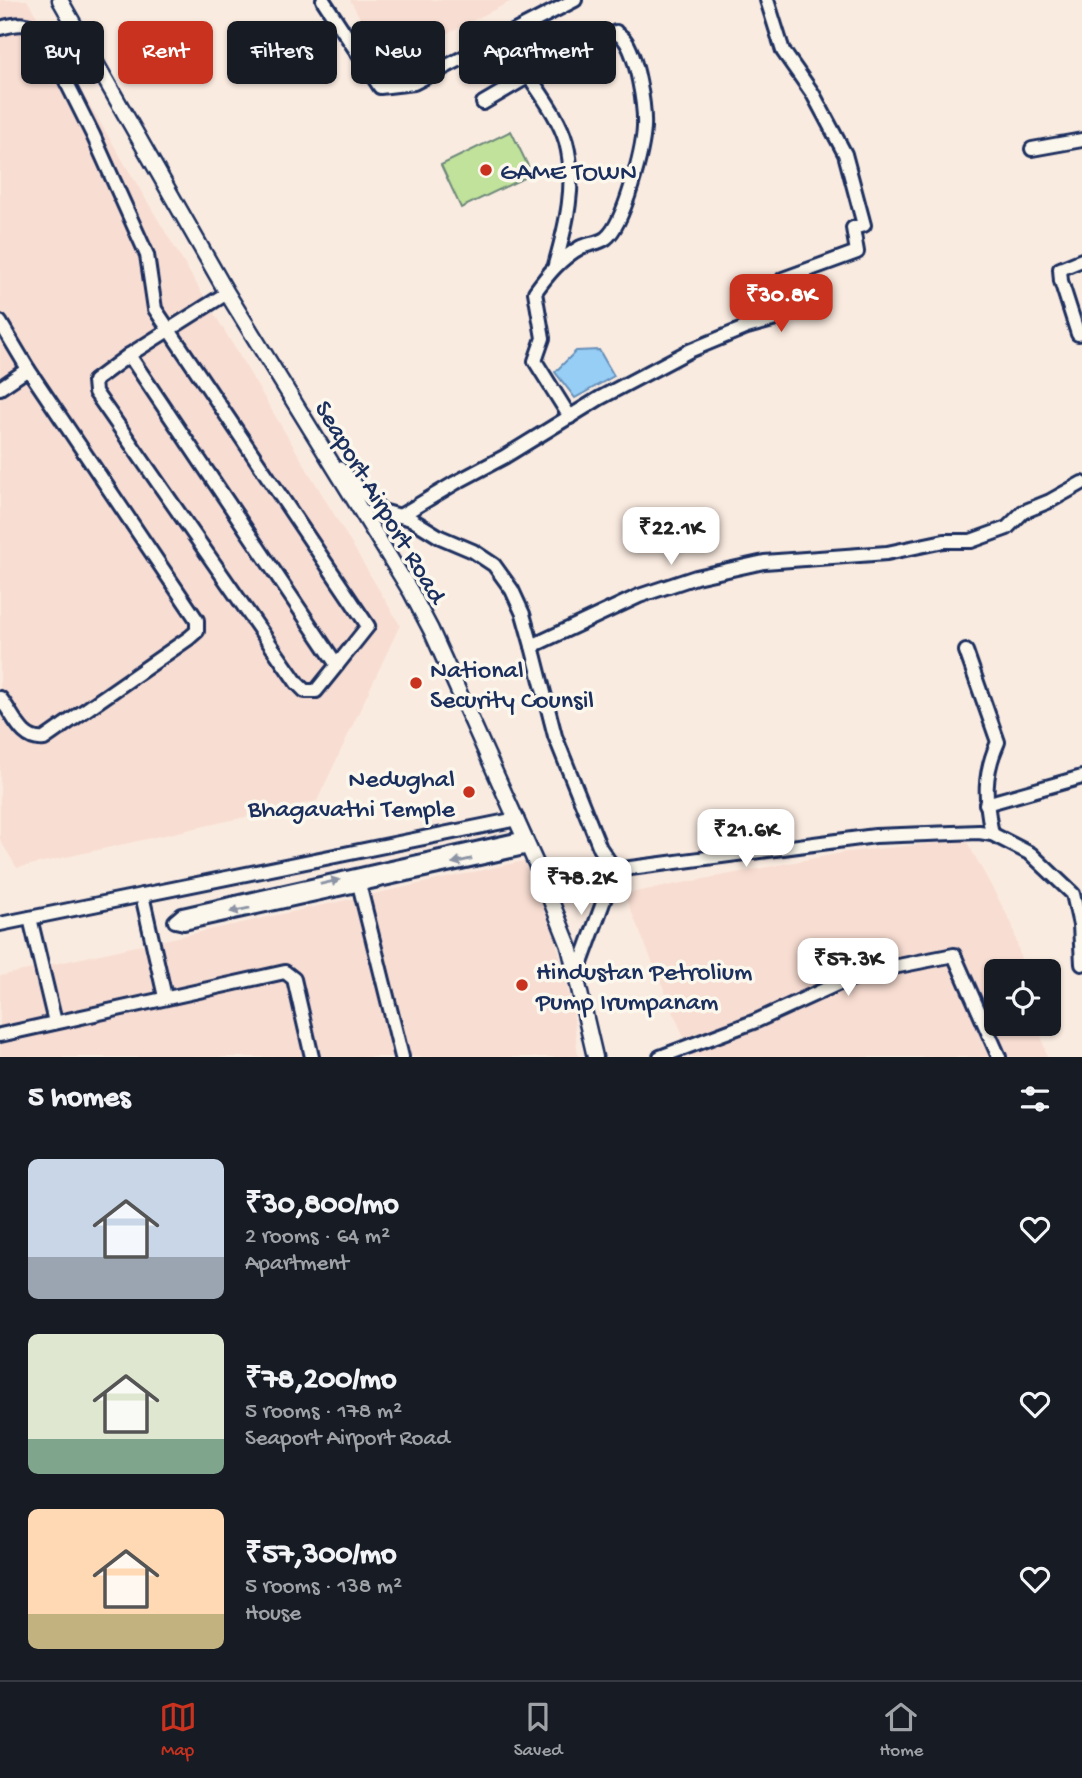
<!DOCTYPE html>
<meta charset="utf-8">
<style>
:root{--surface:#171b24;--page:#20242c;--text:#f1f3f6;--muted:#9ea1a6;--line:#363941;--accent:#c8321e}
body{margin:0;font-family:"Gochi Hand",sans-serif;background:var(--page);color:var(--text);height:100vh;display:flex;flex-direction:column;font-size:26px;white-space:nowrap}
*{box-sizing:border-box;margin:0}
p{font-size:23px;color:var(--muted)}
.icon{flex:none;width:38px;height:38px;fill:none;stroke:currentColor;stroke-width:2;stroke-linecap:round;stroke-linejoin:round}
.map{position:relative;height:1057px;overflow:hidden}
.side{display:flex;flex-direction:column;background:var(--surface);flex:1}
.side>*{flex:none}
.guide{position:absolute;left:21px;top:21px;width:700px;height:63px;display:flex;gap:14px}
.controls{position:absolute;left:984px;top:959px;display:grid;gap:14px}
.controls a{display:grid;place-items:center;width:77px;height:77px;border-radius:10px;background:var(--surface);box-shadow:0 2px 5px #0004;font-size:35px}
.price{position:absolute;translate:-50% -60px;padding:0 16px;border-radius:14px;background:#fff;color:#222;font-size:23px;line-height:46px;filter:drop-shadow(0 2px 4px #0008)}
.price::after{content:'';position:absolute;left:50%;top:42px;width:21px;height:16px;margin-left:-10px;background:inherit;clip-path:polygon(0 0,100% 0,50% 100%)}
.price.current{background:var(--accent);color:#fff}
ul{padding:0;list-style:none}
li{display:flex;align-items:center;gap:21px;height:175px;padding:0 28px}
li span{display:grid;place-items:center;flex:none;width:196px;height:140px;border-radius:10px;color:#555}
li>.icon{margin-inline-start:auto}
span .icon{width:84px;height:84px;fill:#fffc;stroke-width:1}
li b{font-size:30px}
h2{display:flex;justify-content:space-between;align-items:center;height:84px;padding:0 28px;font-size:30px}
.tag{padding:0 24px;border-radius:10px;background:var(--surface);box-shadow:0 2px 5px #0004;font-size:24px;line-height:63px}
.tag.current{background:var(--accent);color:#fff}
.tab-bar{display:flex;justify-content:space-around;align-items:center;height:98px;border-top:2px solid var(--line);background:var(--surface);font-size:19px;color:var(--muted)}
.tab-bar a{display:grid;justify-items:center;gap:4px}
.tab-bar .current{color:var(--accent)}
.map>svg:first-child{display:block}
</style>
<div class="map">
<svg width="1082" height="1057" viewBox="0 0 1082 1057">
<rect width="100%" height="100%" fill="#faebe0"/>
<filter id="ink" filterUnits="userSpaceOnUse"><feTurbulence type="fractalNoise" baseFrequency=".0143" numOctaves="2"/><feDisplacementMap in="SourceGraphic" scale="14" xChannelSelector="R" yChannelSelector="G"/><feConvolveMatrix kernelMatrix="1 2 1 2 8 2 1 2 1" color-interpolation-filters="sRGB"/></filter>
<g filter="url(#ink)">
<g fill="#f8ddd2">
<polygon points="0,0 27,0 400,625 317,801 17,868 0,840"/>
<polygon points="350,0 514,0 386,64"/>
<polygon points="966,840 1012,924 1024,971 996,971 996,1024 1038,1024 1047,1057 692,1057 624,894 847,852"/>
<polygon points="524,861 555,935 573,1011 578,1057 0,1057 0,976"/>
</g>
<polygon fill="#c1e29a" stroke="#6e887c" stroke-width="2" points="511,131 532,174 461,208 441,165"/>
<polygon fill="#96cef5" stroke="#658eb9" stroke-width="2" points="599,350 614,376 575,398 555,372 576,351"/>
<g fill="none" stroke-linecap="round" stroke-linejoin="round">
<defs>
<g id="minor">
<polyline points="323,0 380,87 414,83 575,0"/>
<path d="M 0,28 C 18,23 28,21 43,35 L 93,135 L 147,255 L 155,309 L 368,626 L 337,665 L 129,355"/>
<polyline points="483,103 529,76"/>
<polyline points="1032,149 1082,140"/>
<polyline points="1082,260 1060,269 1061,281 1078,334 1082,333"/>
<path d="M 555,265 C 566,226 577,183 566,142 C 559,118 542,96 529,76 L 537,68 L 616,32 C 618,35 622,36 624,39 C 637,55 645,107 644,127 C 643,150 624,224 606,238 C 600,243 588,244 581,247 C 561,258 548,274 535,292 L 543,338 L 535,361 L 570,417"/>
<polyline points="227,293 129,355 94,381 95,392 297,683 305,691 316,691 337,665"/>
<path d="M 0,322 L 28,369 L 197,620 L 197,631 L 189,638 L 44,739 C 21,742 13,713 0,698"/>
<polyline points="0,388 28,369"/>
<polyline points="339,468 382,511 411,519 440,537 473,551 494,565 512,590 523,614 532,646 639,596 696,577 764,562 887,553 944,541 971,541 1007,528 1023,512 1050,501 1082,483"/>
<polyline points="400,516 455,483 504,457 600,398 689,351 747,327 776,319 789,310 789,292 783,279 857,252 853,228 864,225 845,154 813,94 783,51 767,0"/>
<polyline points="532,646 555,736 600,848 615,870 875,836 979,832 992,834 1031,854 1073,894 1080,925 1082,964"/>
<path d="M 966,651 L 998,742 C 983,775 985,799 992,834"/>
<polyline points="986,804 1082,777"/>
<polyline points="525,838 182,915 175,921 184,923 529,847"/>
<polyline points="359,884 402,1057"/>
<polyline points="142,895 165,997"/>
<polyline points="30,918 55,1022"/>
<polyline points="0,924 517,819"/>
<polyline points="577,974 615,870"/>
<polyline points="0,1035 285,972 294,979 312,1057"/>
<polyline points="660,1057 756,1021 837,984 873,971 954,955 999,1057"/>
</g>
<polyline id="major" points="60,0 227,293 411,592 431,630 538,868 569,946 595,1057"/>
</defs>
<use href="#minor" stroke="#1b2f5e" stroke-width="18"/>
<use href="#major" stroke="#1b2f5e" stroke-width="19"/>
<use href="#minor" stroke="#fbf7ec" stroke-width="12"/>
<use href="#major" stroke="#fbf7ec" stroke-width="14"/>
</g>
<defs><path id="oneway-solid" d="M-6-.8H1V-3.2L6.5 0L1 3.2V.8H-6Z" transform="scale(1.75)"/></defs>
<g fill="#8b93a5">
<use href="#oneway-solid" transform="translate(462 861) rotate(167)"/>
<use href="#oneway-solid" transform="translate(330 882) rotate(-13)"/>
<use href="#oneway-solid" transform="translate(240 910) rotate(168)"/>
</g>
</g>
<g fill="#c8321e" stroke="#fbf7ec" stroke-width="2.5">
<circle cx="486" cy="170" r="7"/>
<circle cx="416" cy="683" r="7"/>
<circle cx="469" cy="792" r="7"/>
<circle cx="522" cy="985" r="7"/>
</g>
<g text-anchor="middle" stroke-width="7" stroke-linejoin="round" paint-order="stroke">
<g font-size="26" fill="#1b2f5e" stroke="#fbf7ec" text-anchor="start">
<text x="500" y="179">GAME TOWN</text>
<text x="430" y="677">National<tspan x="430" dy="30">Security Counsil</tspan></text>
<text x="455" y="786" text-anchor="end">Nedughal<tspan x="455" dy="30">Bhagavathi Temple</tspan></text>
<text x="536" y="979">Hindustan Petrolium<tspan x="536" dy="30">Pump Irumpanam</tspan></text>
</g>
<g font-size="26" fill="#1b2f5e" stroke="#fbf7ec">
<text transform="translate(382 501) rotate(59)" y="9">Seaport Airport Road</text>
</g>
</g>
</svg>
<div class="controls">
<a><svg class="icon" aria-label="locate" viewBox="0 0 24 24"><circle cx="12" cy="12" r="6"/><path d="M12 2v4M12 18v4M2 12h4M18 12h4"/></svg></a>
</div>
<b class="price current" style="left:781px;top:334px">₹30.8K</b>
<b class="price" style="left:671px;top:567px">₹22.1K</b>
<b class="price" style="left:746px;top:869px">₹21.6K</b>
<b class="price" style="left:581px;top:917px">₹78.2K</b>
<b class="price" style="left:848px;top:998px">₹57.3K</b>
<div class="guide">
<a class="tag">Buy</a>
<a class="tag current">Rent</a>
<a class="tag">Filters</a>
<a class="tag">New</a>
<a class="tag">Apartment</a>
</div>
</div>
<section class="side">
<h2>5 homes<svg class="icon" aria-label="filters" viewBox="0 0 24 24"><path d="M4 7h16M4 17h16"/><circle cx="9" cy="7" r="2"/><circle cx="15" cy="17" r="2"/></svg></h2>
<ul>
<li><span style="background:linear-gradient(#c9d6e8 70%,#9aa5b1 0)"><svg class="icon" aria-label="home" viewBox="0 0 24 24"><path d="M3 11l9-7 9 7M6 9v11h12V9"/></svg></span><div><b>₹30,800/mo</b><p>2 rooms · 64 m²</p><p>Apartment</p></div><svg class="icon" aria-label="heart" viewBox="0 0 24 24"><path d="M12 20l-8-8c-3-5 5-10 8-4 3-6 11-1 8 4z"/></svg></li>
<li><span style="background:linear-gradient(#dfe7d0 75%,#7fa58c 0)"><svg class="icon" aria-label="home" viewBox="0 0 24 24"><path d="M3 11l9-7 9 7M6 9v11h12V9"/></svg></span><div><b>₹78,200/mo</b><p>5 rooms · 178 m²</p><p>Seaport Airport Road</p></div><svg class="icon" aria-label="heart" viewBox="0 0 24 24"><path d="M12 20l-8-8c-3-5 5-10 8-4 3-6 11-1 8 4z"/></svg></li>
<li><span style="background:linear-gradient(#ffd9b3 75%,#c2b280 0)"><svg class="icon" aria-label="home" viewBox="0 0 24 24"><path d="M3 11l9-7 9 7M6 9v11h12V9"/></svg></span><div><b>₹57,300/mo</b><p>5 rooms · 138 m²</p><p>House</p></div><svg class="icon" aria-label="heart" viewBox="0 0 24 24"><path d="M12 20l-8-8c-3-5 5-10 8-4 3-6 11-1 8 4z"/></svg></li>
</ul>
</section>
<nav class="tab-bar">
<a class="current"><svg class="icon" aria-label="map" viewBox="0 0 24 24"><path d="M3 6l6-2 6 2 6-2v14l-6 2-6-2-6 2zM9 4v14M15 6v14"/></svg>Map</a>
<a><svg class="icon" aria-label="saved" viewBox="0 0 24 24"><path d="M7 4h10v16l-5-4-5 4z"/></svg>Saved</a>
<a><svg class="icon" aria-label="home" viewBox="0 0 24 24"><path d="M3 11l9-7 9 7M6 9v11h12V9"/></svg>Home</a>
</nav>
